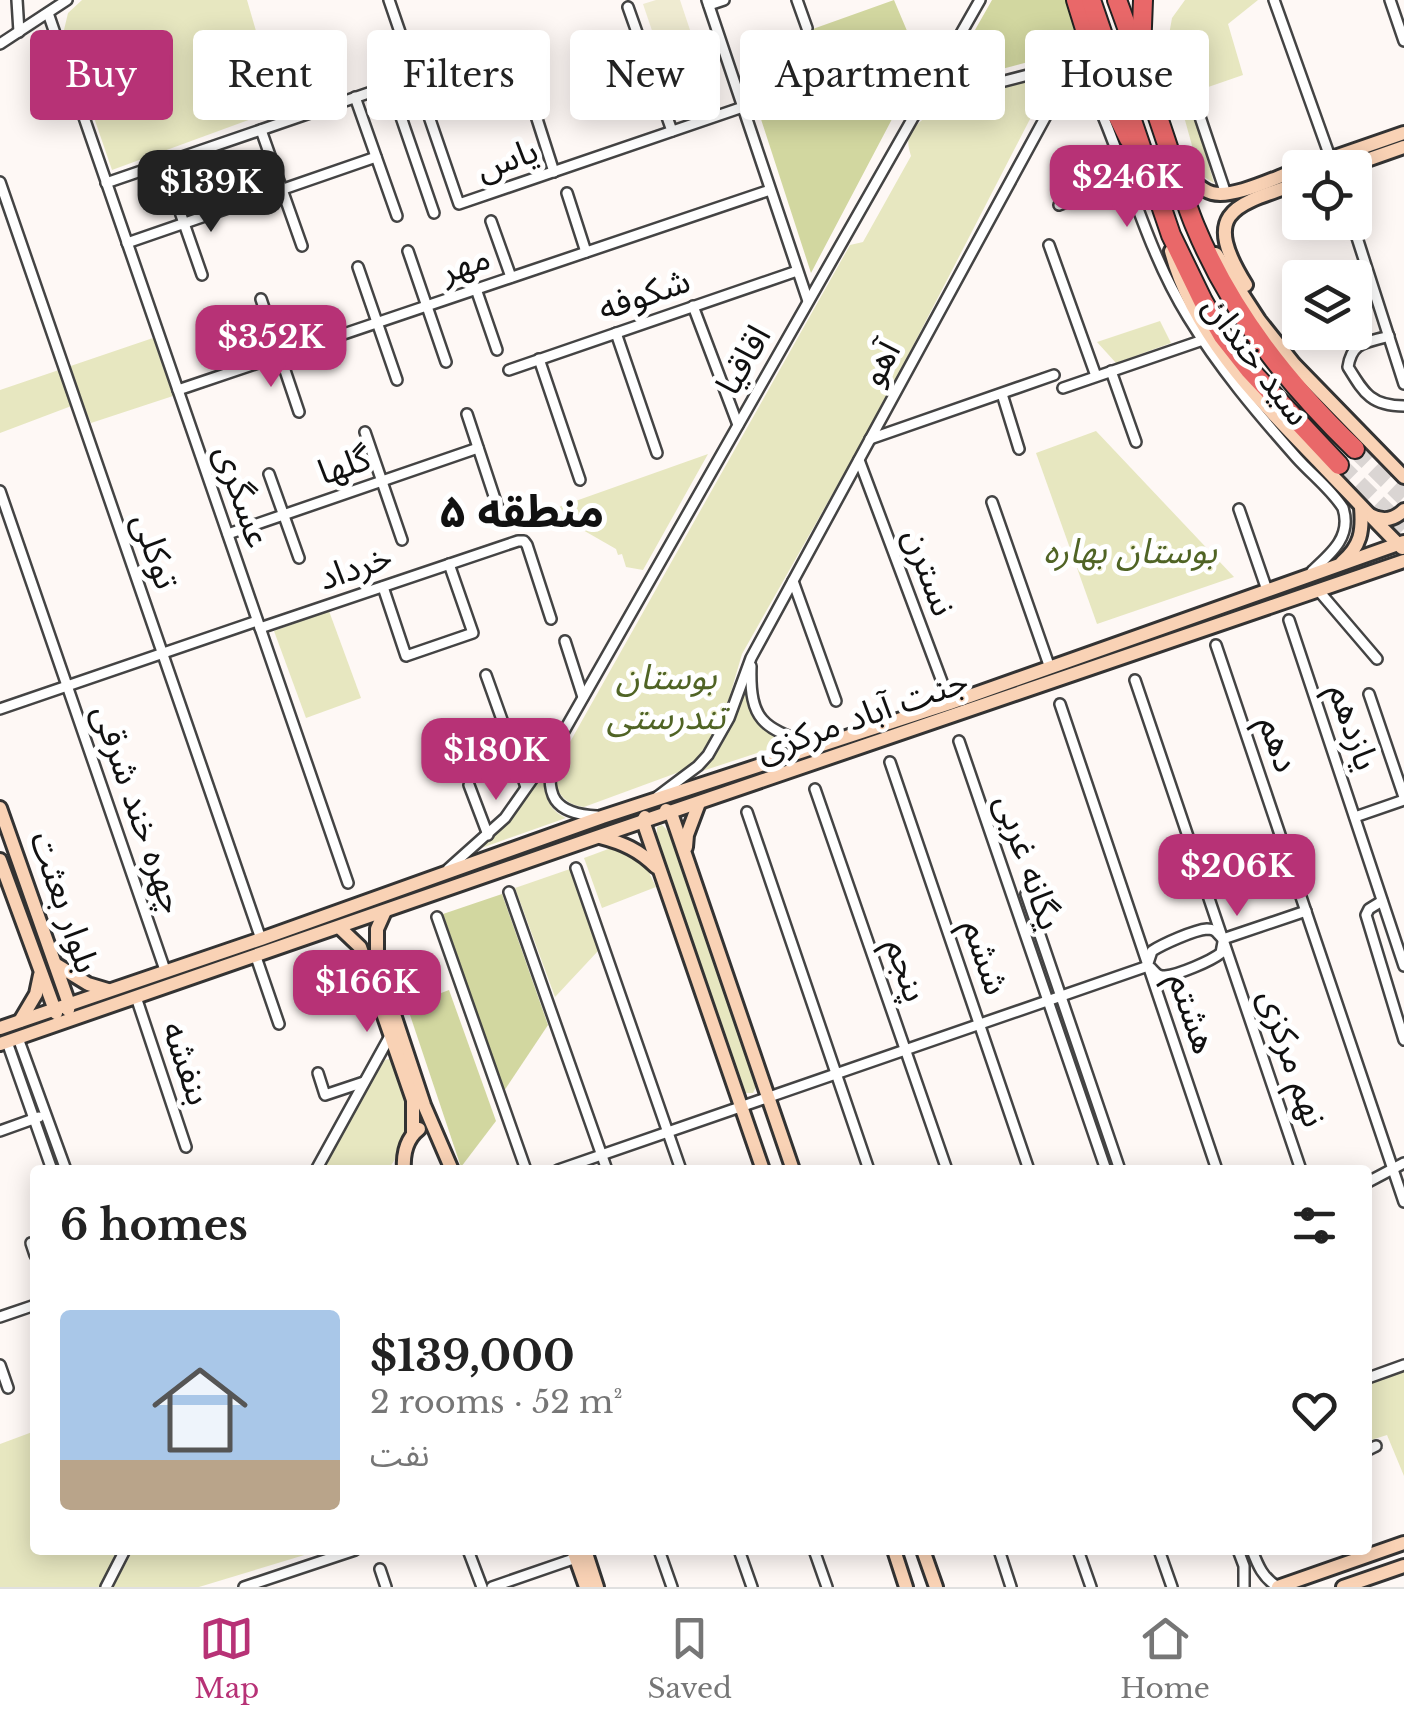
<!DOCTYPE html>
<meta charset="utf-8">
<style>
:root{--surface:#fff;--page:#f6f6f6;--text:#222;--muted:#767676;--line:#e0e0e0;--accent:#b73276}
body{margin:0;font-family:"Libre Baskerville","Noto Sans Arabic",serif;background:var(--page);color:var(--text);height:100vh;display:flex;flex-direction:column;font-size:38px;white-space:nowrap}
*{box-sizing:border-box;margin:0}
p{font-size:32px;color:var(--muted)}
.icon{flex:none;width:55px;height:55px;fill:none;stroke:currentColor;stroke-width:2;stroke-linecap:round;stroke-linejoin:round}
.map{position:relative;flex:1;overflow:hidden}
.panel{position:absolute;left:30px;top:1165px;width:1342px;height:390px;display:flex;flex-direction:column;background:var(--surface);border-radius:10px;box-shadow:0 5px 25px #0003}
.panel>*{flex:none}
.hud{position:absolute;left:30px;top:30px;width:1345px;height:90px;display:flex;gap:20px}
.controls{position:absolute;left:1282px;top:150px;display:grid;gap:20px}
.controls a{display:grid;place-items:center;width:90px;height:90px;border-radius:10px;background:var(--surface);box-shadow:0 5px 25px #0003;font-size:50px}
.price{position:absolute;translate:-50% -85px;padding:0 22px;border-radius:20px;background:var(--accent);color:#fff;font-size:32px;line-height:65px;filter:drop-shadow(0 2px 5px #0008)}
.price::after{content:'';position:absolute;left:50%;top:60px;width:30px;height:22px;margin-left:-15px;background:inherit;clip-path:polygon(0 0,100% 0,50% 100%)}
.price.selected{background:#222;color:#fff}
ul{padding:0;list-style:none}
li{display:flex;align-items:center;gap:30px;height:250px;padding:0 30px}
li+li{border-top:2px solid var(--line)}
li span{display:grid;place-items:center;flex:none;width:280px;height:200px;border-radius:10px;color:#555}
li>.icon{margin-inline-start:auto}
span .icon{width:120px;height:120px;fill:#fffc;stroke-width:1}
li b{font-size:42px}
h2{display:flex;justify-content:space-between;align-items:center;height:120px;padding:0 30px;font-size:42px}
.pill{padding:0 35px;border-radius:10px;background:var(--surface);box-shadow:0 5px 25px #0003;font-size:35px;line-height:90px}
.pill.selected{background:var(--accent);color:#fff}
.dock{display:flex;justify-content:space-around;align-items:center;height:140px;border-top:2px solid var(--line);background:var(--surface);font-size:28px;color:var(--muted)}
.dock a{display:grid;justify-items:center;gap:5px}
.dock .selected{color:var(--accent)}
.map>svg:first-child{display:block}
</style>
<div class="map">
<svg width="1404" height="1587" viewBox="0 0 1404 1587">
<rect width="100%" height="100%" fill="#fef8f5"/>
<g fill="#e7e7c0">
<polygon points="82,0 247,0 256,31 272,58 262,115 112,170 64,30 68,13"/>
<polygon points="1185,0 1258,0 1228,24 1243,75 1188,94 1214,183 1204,177 1198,167 1166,52 1172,18"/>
<path d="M 1043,78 L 1048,82 L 1047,86 L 881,408 L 742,654 L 724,716 L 695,763 L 682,771 L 584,807 C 562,805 550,786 557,765 L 850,245 L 863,242 L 911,156 C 909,149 906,140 911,133 C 932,98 1006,87 1043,78 Z"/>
<polygon points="1160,321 1171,343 1116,363 1097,342"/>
<polygon points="153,338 173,396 91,423 82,402 0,433 0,390"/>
<polygon points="1096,431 1234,577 1097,624 1036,453"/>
<polygon points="708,454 643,570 626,567 622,554 618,555 616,549 555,514 553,509"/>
<polygon points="329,611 361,698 306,718 274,631"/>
<path d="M 746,688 C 752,721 759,730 791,742 L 690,775 C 691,775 704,768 705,768 C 722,752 738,710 746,688 Z"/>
<path d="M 545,764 C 544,786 543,808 566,818 L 473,851 C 506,827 526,799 545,764 Z"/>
<polygon points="662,825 669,832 675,849 757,1085 753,1093 746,1093 740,1085 657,843 657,827"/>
<polygon points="621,846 644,862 656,887 602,908 584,858 611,848"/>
<polygon points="570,869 598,951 555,997 515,888"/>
<path d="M 392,1058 C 410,1106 421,1125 388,1170 L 321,1170 L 379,1069 L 385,1060 Z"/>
<polygon points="1404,1371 1404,1476 1387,1435 1368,1441 1368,1383"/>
<polygon points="35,1431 35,1550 120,1550 100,1587 0,1587 0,1444"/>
<polygon points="133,1550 321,1550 199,1587 113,1587"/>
</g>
<g fill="#d2d7a0">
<polygon points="894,0 921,64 811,273 759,113 800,99 782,40"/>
<polygon points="992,0 1072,0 1092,61 1047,57 956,81 950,74"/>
<polygon points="502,894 548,1025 504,1091 443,914"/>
<polygon points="449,990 496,1121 461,1167 407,1006"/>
</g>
<g fill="#efebd1">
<polygon points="656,0 680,0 699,57 665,69 643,4"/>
<polygon points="700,68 711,102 676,113 665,81"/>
</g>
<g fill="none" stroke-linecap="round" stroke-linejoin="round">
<g stroke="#dad5d3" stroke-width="18" stroke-dasharray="18 9" stroke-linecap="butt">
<polyline points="1355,449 1404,497"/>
<polyline points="1339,465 1404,529"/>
</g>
<defs>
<g id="street">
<polyline points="17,0 19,32"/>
<polyline points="389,0 459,204 743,107"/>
<polyline points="707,0 808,301"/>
<polyline points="797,0 807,28"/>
<polyline points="1274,0 1334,168"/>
<polyline points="1390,0 1404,41"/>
<polyline points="709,5 724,0"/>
<polyline points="628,7 672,131"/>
<polyline points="48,13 348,883"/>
<polyline points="0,44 67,0"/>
<polyline points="514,47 554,172"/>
<path d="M 1082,70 C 1123,150 1141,241 1188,317 C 1219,368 1257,413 1296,457 C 1311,474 1331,489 1343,508 C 1352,536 1332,553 1312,571"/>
<path d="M 1078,84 L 1083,74 L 1080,67 L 1070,63 L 1063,66 L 1060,77 C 1063,85 1070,88 1078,84 L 1090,93"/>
<polyline points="390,85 434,213"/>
<polyline points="355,97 397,216"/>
<polyline points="1195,102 1226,194"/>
<polyline points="918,109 954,94 1063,66"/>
<polyline points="261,130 302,246"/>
<polyline points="163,163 202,275"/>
<polyline points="0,182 261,939"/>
<polyline points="106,183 415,77"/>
<polyline points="567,193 586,252"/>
<polyline points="1059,205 1128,178"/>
<polyline points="491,221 511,277"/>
<polyline points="1352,222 1404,384"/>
<polyline points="127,243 376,157"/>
<polyline points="1049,245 1096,376"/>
<polyline points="408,251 446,362"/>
<polyline points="358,267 397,380"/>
<polyline points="476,289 497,350"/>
<polyline points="261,299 299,412"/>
<polyline points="693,306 738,425"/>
<polyline points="616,333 657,453"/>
<path d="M 1389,336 C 1366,343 1352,341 1348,367 C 1364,393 1371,406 1404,406"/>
<polyline points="539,359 580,480"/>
<polyline points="509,370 797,271"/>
<polyline points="1111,371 1136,442"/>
<polyline points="1063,388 1203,340"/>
<polyline points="178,390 770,190"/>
<polyline points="1002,394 1019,449"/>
<polyline points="467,414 498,508"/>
<polyline points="365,432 402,540"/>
<polyline points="870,439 1054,375"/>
<polyline points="859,460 950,703"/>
<polyline points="269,474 299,558"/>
<polyline points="0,491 165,970"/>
<polyline points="992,502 1050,668"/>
<polyline points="1239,509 1267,590"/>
<polyline points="228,534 478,448"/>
<polyline points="793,581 836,701"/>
<polyline points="383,587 406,656 473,633 449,564"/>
<polyline points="1318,590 1377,659"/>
<polyline points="1289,620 1404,966"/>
<polyline points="260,628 518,541 524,541 527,545 551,619"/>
<polyline points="565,641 583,697"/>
<polyline points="1216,645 1404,1202"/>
<path d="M 751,666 C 749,726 767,728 817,747"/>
<polyline points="486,675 526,787"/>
<polyline points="1135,680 1301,1170"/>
<polyline points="1369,694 1404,797"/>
<polyline points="1060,704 1217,1170"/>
<polyline points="0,709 257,621"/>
<polyline points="959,741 1106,1170"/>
<path d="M 553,754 C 544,796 554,814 597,816"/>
<polyline points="890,762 1029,1170"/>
<polyline points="469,785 488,835"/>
<polyline points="815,789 947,1170"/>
<polyline points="658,796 698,766 708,755 729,718 751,658 1058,94 1061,80"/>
<polyline points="747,812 869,1170"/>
<polyline points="1355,817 1404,800"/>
<polyline points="576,868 681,1170"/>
<polyline points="448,869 505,818 555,747 980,0"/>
<polyline points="509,892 607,1170"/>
<polyline points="1026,894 1120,1170"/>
<polyline points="1382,901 1369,909 1366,915 1404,1040"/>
<polyline points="437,917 526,1170"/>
<polyline points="1223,939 1306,911"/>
<polyline points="256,957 279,1024"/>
<path d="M 1148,963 L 1152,951 C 1163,944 1194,930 1207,929 C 1215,929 1216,932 1221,937"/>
<path d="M 1151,968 C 1156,973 1157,976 1165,976 C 1178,975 1211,961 1221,953 L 1223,942"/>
<polyline points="136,997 186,1147"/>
<polyline points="18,1038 66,1170"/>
<polyline points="7,1042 52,1170"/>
<polyline points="318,1073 325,1095 364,1082"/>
<polyline points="0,1131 39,1117"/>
<polyline points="316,1170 390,1036"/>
<polyline points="558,1170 1148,966"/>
<polyline points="1368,1182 1404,1163"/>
<polyline points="31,1243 35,1255"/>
<polyline points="0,1317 35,1305"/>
<polyline points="0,1365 8,1388"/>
<polyline points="1368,1378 1404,1365"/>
<polyline points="1368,1450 1376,1446"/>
<polyline points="468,1550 482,1587"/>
<polyline points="659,1550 672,1587"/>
<polyline points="739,1550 752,1587"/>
<polyline points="814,1550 827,1587"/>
<polyline points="999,1550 1011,1587"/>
<polyline points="1078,1550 1091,1587"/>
<polyline points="1159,1550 1172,1587"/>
<polyline points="1238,1550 1244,1566 1244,1587"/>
<path d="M 1252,1550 C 1258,1566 1263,1578 1278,1587"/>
<polyline points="380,1569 386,1587"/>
<polyline points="106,1587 125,1550"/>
<polyline points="244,1587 355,1550"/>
<polyline points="492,1587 579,1557"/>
</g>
<g id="secondary">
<path d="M 1175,160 C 1185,171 1197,189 1212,193 C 1234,199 1278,176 1300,169"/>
<polyline points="1303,168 1404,133"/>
<polyline points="1344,168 1404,147"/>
<path d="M 1171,251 C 1193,336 1262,403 1321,464 C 1348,492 1375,521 1402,548"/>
<polyline points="1216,254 1259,320 1294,364 1404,477"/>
<path d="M 1246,285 C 1200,211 1234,205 1300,183"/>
<path d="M 1370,515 C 1383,522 1394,520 1404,510"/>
<path d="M 1342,562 C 1361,546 1363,531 1361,507"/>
<polyline points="0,808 69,1004 68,1010"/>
<polyline points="666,810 671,813 793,1170"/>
<polyline points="645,817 643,821 763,1170"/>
<path d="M 600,837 C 623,843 639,850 656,867"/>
<polyline points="686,847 687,835 699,803"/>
<polyline points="0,860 56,1013"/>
<polyline points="385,911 377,929 377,963 424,1105 452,1170"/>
<polyline points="340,928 360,947 413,1100 413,1134"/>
<polyline points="57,965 88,984 108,990"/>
<polyline points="20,1021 36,994 40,975"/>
<polyline points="0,1028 261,939 602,817 950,703 1404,542"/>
<polyline points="0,1044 597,837 1404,561"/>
<path d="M 404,1170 C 403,1155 406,1139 419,1129"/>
<polyline points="573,1550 586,1587"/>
<polyline points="585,1550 597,1587"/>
<polyline points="894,1550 906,1587"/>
<polyline points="923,1550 936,1587"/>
<polyline points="1278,1587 1404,1543"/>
<polyline points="1343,1587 1404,1566"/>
</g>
<g id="highway">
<polyline points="1076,0 1103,87 1129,139"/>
<polyline points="1091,0 1171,235 1203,301 1223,336 1249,369 1339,465"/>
<path d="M 1117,0 C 1136,51 1153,102 1170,153 C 1178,177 1185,202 1195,226 C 1231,313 1288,384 1355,449"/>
<polyline points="1141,52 1143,0"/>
</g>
</defs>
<use href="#street" stroke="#444" stroke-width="14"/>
<use href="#secondary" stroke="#333" stroke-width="18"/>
<use href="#highway" stroke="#222" stroke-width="22"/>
<use href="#street" stroke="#fff" stroke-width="9"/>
<use href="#secondary" stroke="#f9d2b5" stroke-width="12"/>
<use href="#highway" stroke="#e96869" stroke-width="18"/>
</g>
<g text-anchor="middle" stroke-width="10" stroke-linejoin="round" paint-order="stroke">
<g font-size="35" fill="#111" stroke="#fff">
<text transform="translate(507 159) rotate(-19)" y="12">یاس</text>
<text transform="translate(465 264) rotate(-19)" y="12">مهر</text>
<text transform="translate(644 294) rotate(-19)" y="12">شکوفه</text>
<text transform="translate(743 360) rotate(-60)" y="12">اقاقیا</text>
<text transform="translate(1257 360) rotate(53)" y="12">سید خندان</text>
<text transform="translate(880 363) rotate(-61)" y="12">آهو</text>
<text transform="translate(344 465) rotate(-19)" y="12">گلها</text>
<text transform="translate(243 496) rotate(71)" y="12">عسگری</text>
<text transform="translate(156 551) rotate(71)" y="12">توکلی</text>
<text transform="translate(355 567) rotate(-19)" y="12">خرداد</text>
<text transform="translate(930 572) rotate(70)" y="12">نسترن</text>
<text transform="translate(862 715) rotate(-19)" y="12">جنت آباد مرکزی</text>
<text transform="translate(1354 727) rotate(71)" y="12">یازدهم</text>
<text transform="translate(1279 744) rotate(71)" y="12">دهم</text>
<text transform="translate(139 809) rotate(71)" y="12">چهره خند شرقی</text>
<text transform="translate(1029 862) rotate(71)" y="12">یگانه غربی</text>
<text transform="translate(65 902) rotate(71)" y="12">بلوار بعثت</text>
<text transform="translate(986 957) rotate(71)" y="12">ششم</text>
<text transform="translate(907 970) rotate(71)" y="12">پنجم</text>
<text transform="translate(1193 1013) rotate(71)" y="12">هشتم</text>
<text transform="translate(1293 1058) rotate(71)" y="12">نهم مرکزی</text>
<text transform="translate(187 1063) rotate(71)" y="12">بنفشه</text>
</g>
<g font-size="35" font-style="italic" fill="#506425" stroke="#fff">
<text x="1130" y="563">بوستان بهاره</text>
<text x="666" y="689">بوستان<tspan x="666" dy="40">تندرستی</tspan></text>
</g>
<g font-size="45" font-weight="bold" fill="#111" stroke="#fff">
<text x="522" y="527">منطقه ۵</text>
</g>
</g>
</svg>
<div class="controls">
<a><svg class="icon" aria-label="locate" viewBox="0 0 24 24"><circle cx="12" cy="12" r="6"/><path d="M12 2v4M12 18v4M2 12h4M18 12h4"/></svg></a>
<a><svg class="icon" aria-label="layers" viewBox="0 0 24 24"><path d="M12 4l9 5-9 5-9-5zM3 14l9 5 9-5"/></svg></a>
</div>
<b class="price" style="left:1127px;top:230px">$246K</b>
<b class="price selected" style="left:211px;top:235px">$139K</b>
<b class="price" style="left:271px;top:390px">$352K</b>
<b class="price" style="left:496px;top:803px">$180K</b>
<b class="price" style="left:1237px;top:919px">$206K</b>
<b class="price" style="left:367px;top:1035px">$166K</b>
<div class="hud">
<a class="pill selected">Buy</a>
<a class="pill">Rent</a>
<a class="pill">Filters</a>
<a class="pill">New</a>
<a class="pill">Apartment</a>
<a class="pill">House</a>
</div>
<section class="panel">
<h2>6 homes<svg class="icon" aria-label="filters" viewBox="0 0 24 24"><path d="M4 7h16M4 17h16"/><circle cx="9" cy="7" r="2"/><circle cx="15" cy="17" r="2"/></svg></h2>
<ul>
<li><span style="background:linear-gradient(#a9c7e8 75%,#b9a48a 0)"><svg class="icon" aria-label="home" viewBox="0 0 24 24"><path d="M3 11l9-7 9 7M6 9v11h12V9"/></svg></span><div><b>$139,000</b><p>2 rooms · 52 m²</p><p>نفت</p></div><svg class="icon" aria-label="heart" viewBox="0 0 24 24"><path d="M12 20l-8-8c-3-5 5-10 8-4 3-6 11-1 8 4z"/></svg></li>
</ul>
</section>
</div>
<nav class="dock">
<a class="selected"><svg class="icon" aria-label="map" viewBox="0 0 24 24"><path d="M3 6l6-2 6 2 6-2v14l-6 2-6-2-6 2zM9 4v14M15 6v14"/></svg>Map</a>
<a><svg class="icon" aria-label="saved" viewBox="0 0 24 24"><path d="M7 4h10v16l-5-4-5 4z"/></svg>Saved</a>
<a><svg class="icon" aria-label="home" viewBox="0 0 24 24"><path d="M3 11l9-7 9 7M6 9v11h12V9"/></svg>Home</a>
</nav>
